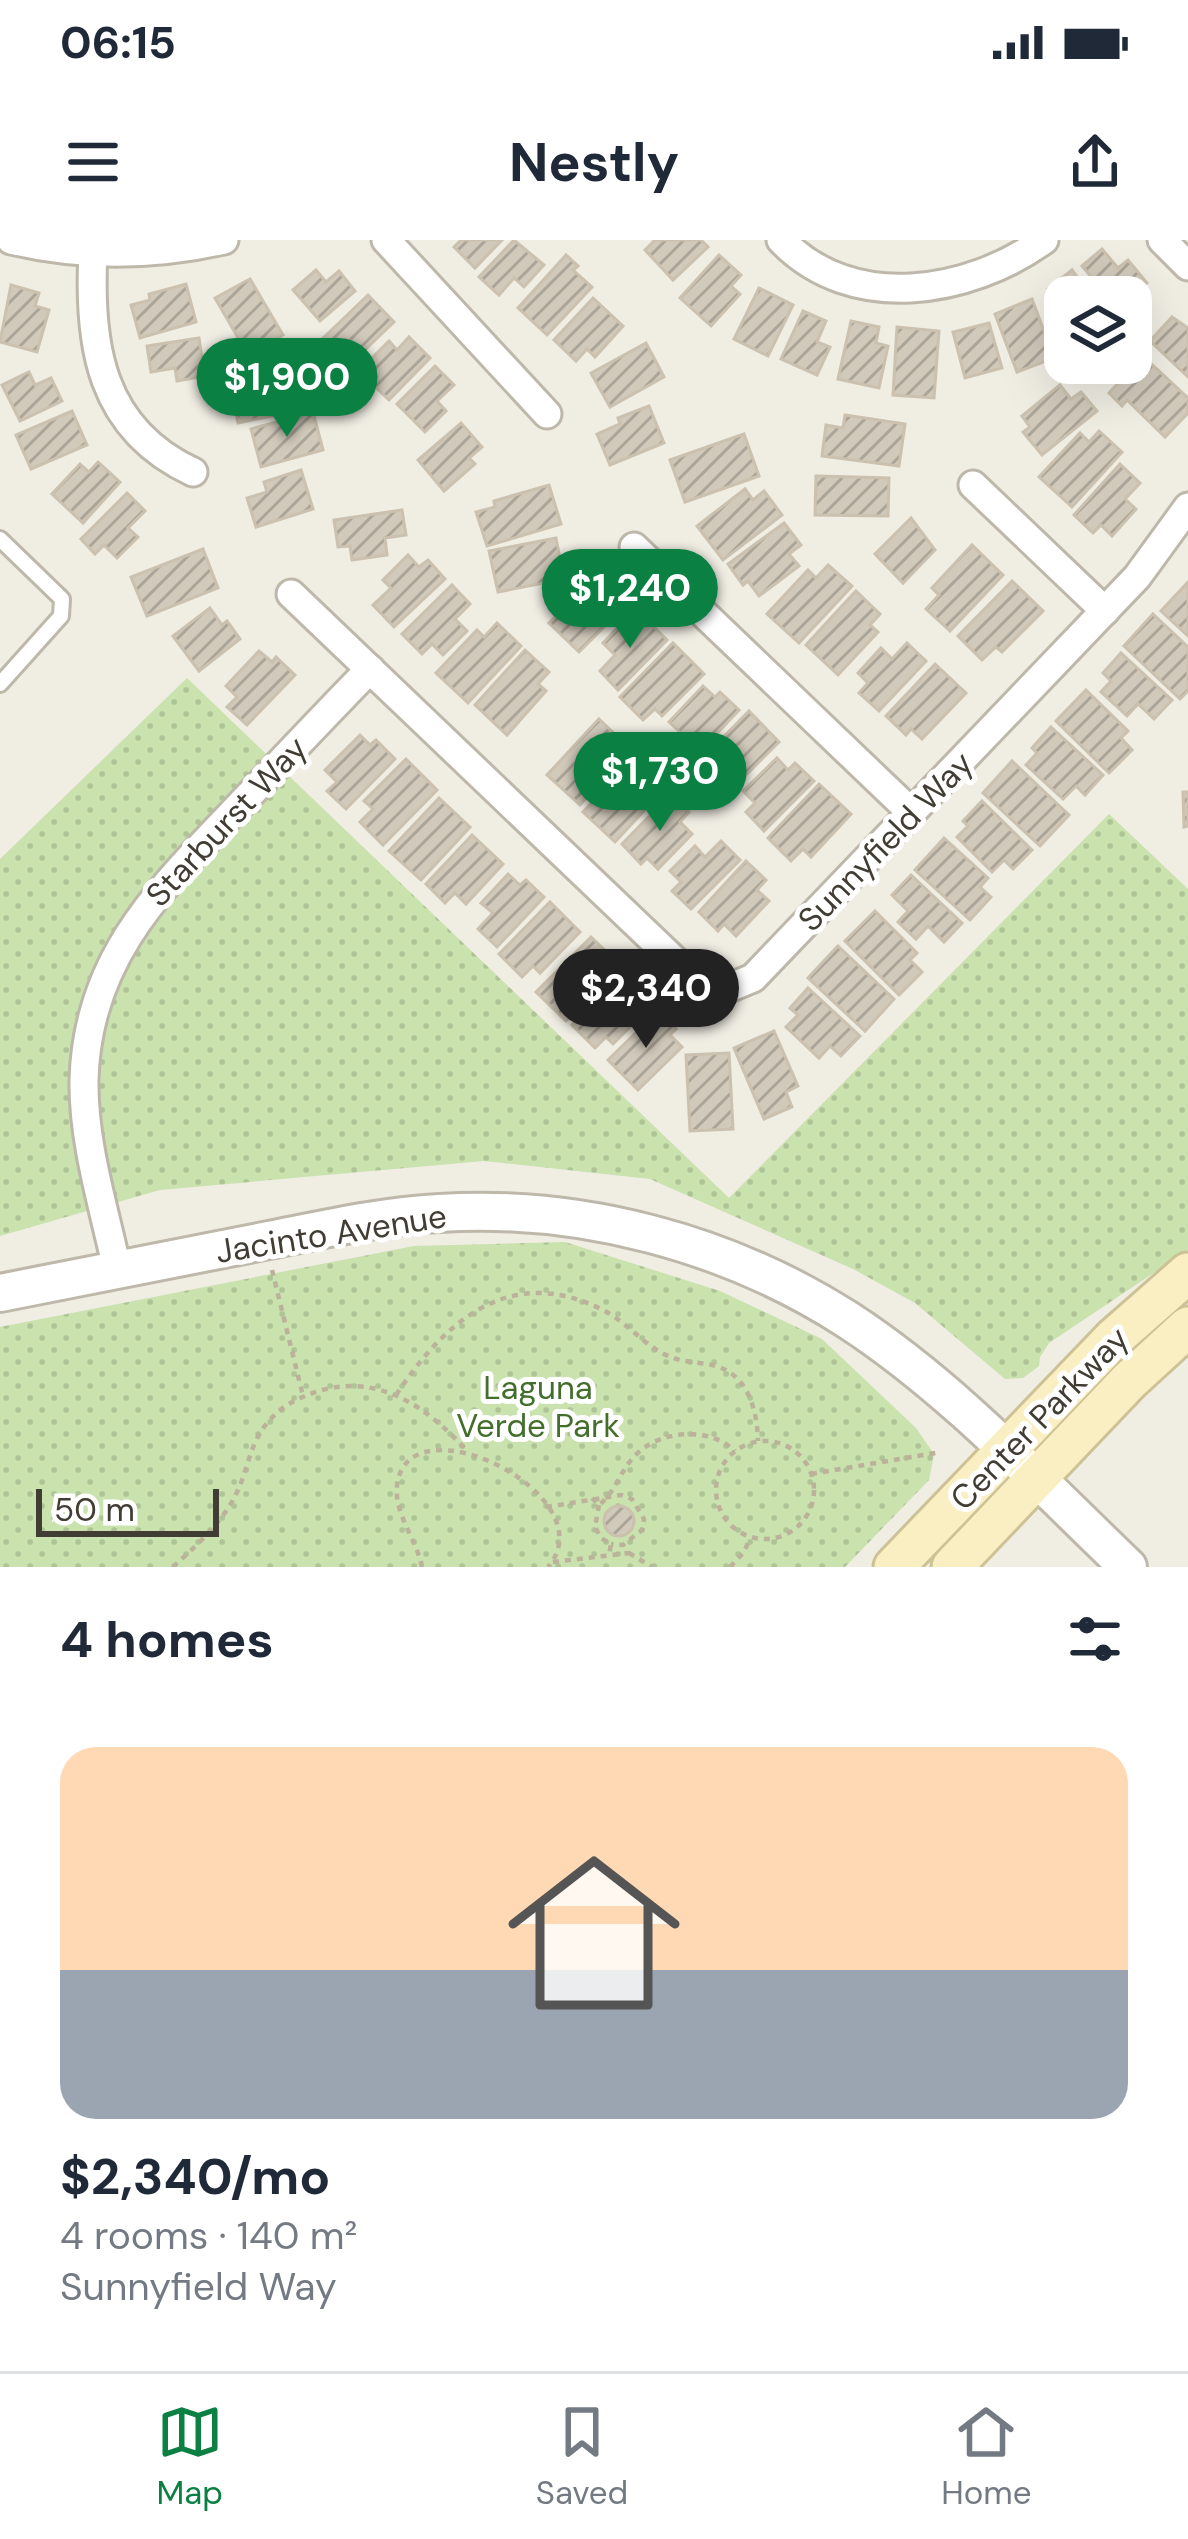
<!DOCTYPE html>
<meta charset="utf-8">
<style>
:root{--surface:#fff;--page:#f2f2f3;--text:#1f2937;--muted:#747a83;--line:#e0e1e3;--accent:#0b8043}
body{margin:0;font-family:"DM Sans",sans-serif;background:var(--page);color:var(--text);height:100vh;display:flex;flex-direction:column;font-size:45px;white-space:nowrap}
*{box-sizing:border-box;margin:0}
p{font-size:39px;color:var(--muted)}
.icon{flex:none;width:66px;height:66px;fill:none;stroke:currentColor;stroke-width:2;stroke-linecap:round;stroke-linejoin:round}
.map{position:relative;height:1327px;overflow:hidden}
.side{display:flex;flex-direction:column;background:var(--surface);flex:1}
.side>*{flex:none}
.buttons{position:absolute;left:1044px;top:36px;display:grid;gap:24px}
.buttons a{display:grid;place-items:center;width:108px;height:108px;border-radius:24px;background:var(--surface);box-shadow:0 12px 48px #0002;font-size:60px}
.scale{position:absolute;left:36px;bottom:30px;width:183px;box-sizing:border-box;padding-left:12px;border:6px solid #423d34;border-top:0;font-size:33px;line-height:42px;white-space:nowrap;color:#423d34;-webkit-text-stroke:9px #fff;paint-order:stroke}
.price{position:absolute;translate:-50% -102px;padding:0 27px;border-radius:42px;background:var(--accent);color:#fff;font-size:39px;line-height:78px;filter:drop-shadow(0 3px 6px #0008)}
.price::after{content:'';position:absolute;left:50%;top:72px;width:36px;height:27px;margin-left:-18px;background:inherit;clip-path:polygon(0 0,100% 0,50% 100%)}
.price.current{background:#222;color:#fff}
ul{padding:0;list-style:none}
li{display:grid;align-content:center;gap:24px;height:636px;padding:0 60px}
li+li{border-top:3px solid var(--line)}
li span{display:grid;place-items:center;height:372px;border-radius:36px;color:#555}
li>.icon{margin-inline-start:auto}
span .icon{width:216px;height:216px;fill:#fffc;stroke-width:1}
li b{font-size:51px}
h2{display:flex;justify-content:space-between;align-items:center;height:144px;padding:0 60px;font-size:51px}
.status{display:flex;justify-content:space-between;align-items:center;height:84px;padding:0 60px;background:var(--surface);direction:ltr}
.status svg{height:33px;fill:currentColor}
header{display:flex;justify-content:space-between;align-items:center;height:156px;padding:0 60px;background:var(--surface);font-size:54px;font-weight:700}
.tab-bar{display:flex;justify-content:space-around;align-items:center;height:168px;border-top:3px solid var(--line);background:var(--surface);font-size:33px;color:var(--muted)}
.tab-bar a{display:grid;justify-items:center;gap:6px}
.tab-bar .current{color:var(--accent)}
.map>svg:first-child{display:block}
</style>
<div class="status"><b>06:15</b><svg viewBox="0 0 49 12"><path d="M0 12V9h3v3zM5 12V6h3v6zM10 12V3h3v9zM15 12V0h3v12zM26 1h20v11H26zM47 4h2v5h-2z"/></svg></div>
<header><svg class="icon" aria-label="menu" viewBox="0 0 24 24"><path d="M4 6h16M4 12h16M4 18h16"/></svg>Nestly<svg class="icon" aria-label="share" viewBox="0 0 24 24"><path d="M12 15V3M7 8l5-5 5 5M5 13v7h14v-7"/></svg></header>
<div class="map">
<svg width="1188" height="1327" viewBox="0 0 1188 1327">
<defs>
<pattern id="grass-dots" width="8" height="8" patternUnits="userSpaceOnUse" patternTransform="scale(3)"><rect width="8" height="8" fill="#c9e2ae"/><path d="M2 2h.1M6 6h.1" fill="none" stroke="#aec396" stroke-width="1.8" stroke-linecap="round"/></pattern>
<pattern id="building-hatch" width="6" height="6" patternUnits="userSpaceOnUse" patternTransform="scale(3)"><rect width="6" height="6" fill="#d1c9ba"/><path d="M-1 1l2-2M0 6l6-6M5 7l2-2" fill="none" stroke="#aba498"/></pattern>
</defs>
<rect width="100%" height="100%" fill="#f0ede3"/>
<g fill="url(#grass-dots)">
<polygon points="187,438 729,958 1109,574 1188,649 1188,1010 1049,1103 1040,1117 1039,1126 1023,1138 1005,1139 915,1063 853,1029 650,939 484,921 160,950 0,996 0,619"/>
<polygon points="565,1002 720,1051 822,1099 916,1188 934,1214 929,1240 845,1327 0,1327 0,1087 414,1006"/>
</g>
<g fill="url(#building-hatch)" stroke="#cbc1ae" stroke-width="3">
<polygon points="461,0 502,0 475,28 454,7"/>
<polygon points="514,0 544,25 524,47 514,38 499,55 479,37"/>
<polygon points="655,0 701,0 708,7 673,40 645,10"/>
<polygon points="1102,9 1118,28 1128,20 1147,43 1130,57 1108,57 1082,26"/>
<polygon points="566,15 578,26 573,30 592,47 547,95 518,68"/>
<polygon points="719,15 741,35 731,46 740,54 711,86 680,58"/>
<polygon points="316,30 326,42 339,31 355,51 320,81 293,50"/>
<polygon points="1072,30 1092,57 1065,57 1065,92 1048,69 1058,61 1048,49"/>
<polygon points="250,39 283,95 248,115 215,58"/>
<polygon points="186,44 196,82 140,98 131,65 150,60 149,54"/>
<polygon points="11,45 39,53 35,66 49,70 37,112 0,102"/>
<polygon points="759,48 793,65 768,116 734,99"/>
<polygon points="368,55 394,82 345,129 319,102"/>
<polygon points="593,58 623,86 595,117 587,109 576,121 554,100"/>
<polygon points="1032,59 1054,118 1017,132 995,74"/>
<polygon points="803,71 826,81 817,102 830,107 817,135 781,119"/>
<polygon points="1172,77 1188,88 1188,137 1150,101"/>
<polygon points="851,81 879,87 876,103 888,106 879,148 838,139"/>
<polygon points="989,83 1002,128 965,138 953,92"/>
<polygon points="897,87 939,91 934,158 893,155"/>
<polygon points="409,97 430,118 389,160 359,131 389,101 397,110"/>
<polygon points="199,98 205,136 177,141 175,128 151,132 147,106"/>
<polygon points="646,103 664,137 610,167 591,133"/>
<polygon points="1143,116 1188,158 1188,173 1165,197 1127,160 1122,166 1109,153"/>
<polygon points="435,126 454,145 437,161 446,171 425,192 397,164"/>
<polygon points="286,130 295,171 238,183 232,153 248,149 246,138"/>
<polygon points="29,132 35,145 51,138 62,161 20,181 2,145"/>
<polygon points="1060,145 1071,159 1081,152 1097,171 1042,215 1023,192 1030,187 1022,176"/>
<polygon points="649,166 664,203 610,225 597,194 620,184 618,178"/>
<polygon points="72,171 87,205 31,229 16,195"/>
<polygon points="313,172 323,210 261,227 251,189"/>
<polygon points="845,175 905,184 899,226 822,216 826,185 843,188"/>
<polygon points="461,183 482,207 469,218 475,224 444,251 418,220"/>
<polygon points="1099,191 1122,212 1072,267 1039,237 1080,193 1089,202"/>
<polygon points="744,194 759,236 685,262 670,220"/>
<polygon points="98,222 120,242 83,283 52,254 80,224 89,232"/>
<polygon points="1120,224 1140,243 1125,259 1136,269 1112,296 1101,285 1093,293 1074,275"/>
<polygon points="301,230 313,269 256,287 247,258 267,252 264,242"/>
<polygon points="816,236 889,238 888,276 815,275"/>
<polygon points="549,245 561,284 487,306 476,272 495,267 494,261"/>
<polygon points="745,249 753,260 764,251 782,275 723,320 697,286"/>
<polygon points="127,253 145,271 128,288 138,297 117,318 104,305 95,314 81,299"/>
<polygon points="402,270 406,295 385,298 387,315 352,320 350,306 338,307 334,280"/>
<polygon points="911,278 935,310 903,343 875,314"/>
<polygon points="784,283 801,305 789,314 799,326 759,356 748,341 743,345 728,324"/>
<polygon points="556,298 564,339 498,352 489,311"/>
<polygon points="972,305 1003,335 950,391 926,369 939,355 932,348"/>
<polygon points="203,309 218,348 147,376 131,337"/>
<polygon points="408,315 419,327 428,320 445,339 394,387 373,365 391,348 383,340"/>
<polygon points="828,325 852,346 799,403 767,374 808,330 816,338"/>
<polygon points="1012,341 1043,371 1002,412 996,407 982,420 958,396"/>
<polygon points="1188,342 1188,396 1161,371"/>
<polygon points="452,345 470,364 455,379 467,391 443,415 432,404 422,414 402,394"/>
<polygon points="584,348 614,377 579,412 549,383"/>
<polygon points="856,351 880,374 870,385 878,392 838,435 806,405"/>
<polygon points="210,368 222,385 227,381 240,399 199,431 173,396"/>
<polygon points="1153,374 1188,407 1188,451 1180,459 1124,406"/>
<polygon points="627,378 639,390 648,381 667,400 618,450 600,431 615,415 603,403"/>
<polygon points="497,383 521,406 468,463 436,433 477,390 484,397"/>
<polygon points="673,403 704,434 662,476 655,469 643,480 620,457"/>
<polygon points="907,403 926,421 879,471 859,453 868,443 858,433 881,408 892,419"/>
<polygon points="525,410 549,432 538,444 546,451 507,495 475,465"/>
<polygon points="259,411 272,422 276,417 295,435 247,485 227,467 237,457 226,446"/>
<polygon points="1121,413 1172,460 1154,479 1138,464 1127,476 1101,452 1111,441 1103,433"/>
<polygon points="935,424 966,453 922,499 911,489 906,495 886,476"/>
<polygon points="703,446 715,457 720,452 739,470 691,521 672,503 681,493 669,482"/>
<polygon points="1086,450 1128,491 1121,498 1132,510 1109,533 1056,481"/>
<polygon points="749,471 779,502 738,543 732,536 718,550 694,527"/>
<polygon points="599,479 623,502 612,513 621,520 580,565 547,535"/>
<polygon points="1051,487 1103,535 1085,555 1076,546 1063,559 1026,525 1037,513 1032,508"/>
<polygon points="360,495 370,505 376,500 395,519 346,569 327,551 337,542 325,530"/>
<polygon points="636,515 668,545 615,602 583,572"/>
<polygon points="777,518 788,530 795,523 814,541 764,591 746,572 755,563 743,551"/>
<polygon points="406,519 437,550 383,605 360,582 373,569 364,561"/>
<polygon points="1012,521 1069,575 1040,606 983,553"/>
<polygon points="819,544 851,574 811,617 803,609 791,621 768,598"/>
<polygon points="1183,552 1188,552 1188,586 1184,587"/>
<polygon points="671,554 689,572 680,582 692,594 658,629 647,618 641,624 622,604"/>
<polygon points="439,558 470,587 421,640 389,611"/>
<polygon points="982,561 1032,610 1013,629 1004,620 992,632 957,597 968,586 963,581"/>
<polygon points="472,595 503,624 466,664 455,653 445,663 426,644"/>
<polygon points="944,598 988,638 980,647 991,657 970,680 915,630"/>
<polygon points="721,601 740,620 691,669 672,651 681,642 670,631 695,606 705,617"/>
<polygon points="746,621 766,640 757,650 769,661 736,696 724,684 718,691 699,672"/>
<polygon points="508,634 520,645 526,640 544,657 497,707 478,689 493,673 481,663"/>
<polygon points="911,635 962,683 944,702 928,686 916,699 898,682 908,671 892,655"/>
<polygon points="550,662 580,692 540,733 533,726 522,737 499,714"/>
<polygon points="875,671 917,713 910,720 922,732 899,755 845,701"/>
<polygon points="591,697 621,726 566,781 536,752"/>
<polygon points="838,706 894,759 865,791 808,738"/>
<polygon points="623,733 654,763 613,804 606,797 595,808 572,785"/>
<polygon points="808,748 860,796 841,816 830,806 819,818 786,787 798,775 790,768"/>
<polygon points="658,771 676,789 670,795 682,807 638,850 608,820"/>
<polygon points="774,791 798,846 786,852 792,867 764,879 734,808"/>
<polygon points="729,813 733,889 690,891 686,815"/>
<circle cx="619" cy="1281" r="15"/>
</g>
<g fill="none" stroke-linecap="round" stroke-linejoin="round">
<defs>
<polyline id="service" points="0,299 62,359 61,376 0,444"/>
<g id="minor">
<path d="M 11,0 C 83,17 153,16 224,0"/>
<polyline points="386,0 547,174"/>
<path d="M 781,0 C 852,74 969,54 1044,0"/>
<polyline points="1162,0 1188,26"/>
<path d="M 93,13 C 88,105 100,189 193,232"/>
<polyline points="973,245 1105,371"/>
<polyline points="634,307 912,573"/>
<polyline points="291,354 694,739 724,750 753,738 1137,337 1188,267"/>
<path d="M 117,1029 C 104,968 83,903 84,840 C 87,719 159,650 237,568 C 281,522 325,475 370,429"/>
</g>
<path id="tertiary" d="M 0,1053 C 89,1035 179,1018 269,1000 C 325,989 382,976 439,973 C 581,964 728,1003 848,1080 C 951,1147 1039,1242 1128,1327"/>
<g id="secondary">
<polyline points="894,1327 1113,1099 1188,1033"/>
<polyline points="952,1327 1129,1141 1188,1087"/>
</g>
</defs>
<use href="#service" stroke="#beb8aa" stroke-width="20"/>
<use href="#minor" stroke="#beb8aa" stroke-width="33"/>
<use href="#tertiary" stroke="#beb8aa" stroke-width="42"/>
<use href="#secondary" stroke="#cdc196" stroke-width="45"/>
<g stroke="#bcb199" stroke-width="4.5" stroke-dasharray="6 6" stroke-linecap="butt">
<polyline points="272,1030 303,1156"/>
<path d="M 396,1155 C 445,1081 510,1023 603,1070 C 627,1082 646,1108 671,1117 C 685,1123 702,1122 716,1126 C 749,1136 757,1171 758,1201"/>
<circle cx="765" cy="1250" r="49"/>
<polyline points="811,1234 941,1212"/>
<path d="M 592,1258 L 599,1265 C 615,1252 619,1234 632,1219 C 656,1190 708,1185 735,1211"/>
<polyline points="599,1265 595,1287 601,1298 611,1304 609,1315"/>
<polyline points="546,1267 621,1255 632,1259 644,1279 642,1290 623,1305 611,1304"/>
<polyline points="629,1313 652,1327"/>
<polyline points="553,1322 629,1313 625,1307"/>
<path d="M 173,1327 C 198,1304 224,1281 238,1250 C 248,1228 251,1201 268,1182 C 283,1164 300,1157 322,1150 C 382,1134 429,1169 467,1211"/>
<path d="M 422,1327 C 417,1300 394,1274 397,1246 C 406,1156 609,1255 548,1327"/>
<polyline points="730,1327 744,1312 750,1298"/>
</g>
<use href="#service" stroke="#fff" stroke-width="14"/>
<use href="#minor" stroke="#fff" stroke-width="27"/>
<use href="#tertiary" stroke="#fff" stroke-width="36"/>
<use href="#secondary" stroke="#faefc3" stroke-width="39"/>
</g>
<g text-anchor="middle" stroke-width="10" stroke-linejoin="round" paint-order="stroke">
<g font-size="33" fill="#423d34" stroke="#fff">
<text transform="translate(226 581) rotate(-47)" y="12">Starburst Way</text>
<text transform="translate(885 601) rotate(-46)" y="12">Sunnyfield Way</text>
<text transform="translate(331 993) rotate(-9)" y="12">Jacinto Avenue</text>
<text transform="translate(1039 1178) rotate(-46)" y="12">Center Parkway</text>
</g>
<g font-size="33" fill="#436e2c" stroke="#fff">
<text x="538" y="1159">Laguna<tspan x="538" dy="38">Verde Park</tspan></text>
</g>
</g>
</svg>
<div class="buttons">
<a><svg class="icon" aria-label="layers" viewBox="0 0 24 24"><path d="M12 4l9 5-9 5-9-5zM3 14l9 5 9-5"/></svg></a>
</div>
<div class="scale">50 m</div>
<b class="price" style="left:287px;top:200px">$1,900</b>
<b class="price" style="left:630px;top:411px">$1,240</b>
<b class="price" style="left:660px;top:594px">$1,730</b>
<b class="price current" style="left:646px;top:811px">$2,340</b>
</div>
<section class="side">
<h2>4 homes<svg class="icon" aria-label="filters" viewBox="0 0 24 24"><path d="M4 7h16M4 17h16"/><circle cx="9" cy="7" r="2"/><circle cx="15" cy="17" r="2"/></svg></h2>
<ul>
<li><span style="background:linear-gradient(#ffd9b3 60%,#9aa5b1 0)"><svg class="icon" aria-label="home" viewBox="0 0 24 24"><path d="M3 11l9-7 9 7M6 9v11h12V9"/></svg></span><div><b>$2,340/mo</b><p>4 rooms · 140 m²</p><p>Sunnyfield Way</p></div></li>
</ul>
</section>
<nav class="tab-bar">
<a class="current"><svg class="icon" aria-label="map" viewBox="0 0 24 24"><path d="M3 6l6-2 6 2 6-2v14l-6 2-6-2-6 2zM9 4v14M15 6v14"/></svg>Map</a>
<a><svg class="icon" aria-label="saved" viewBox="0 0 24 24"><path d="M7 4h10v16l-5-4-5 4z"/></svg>Saved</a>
<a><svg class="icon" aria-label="home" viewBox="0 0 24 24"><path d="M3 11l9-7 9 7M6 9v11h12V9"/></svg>Home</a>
</nav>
